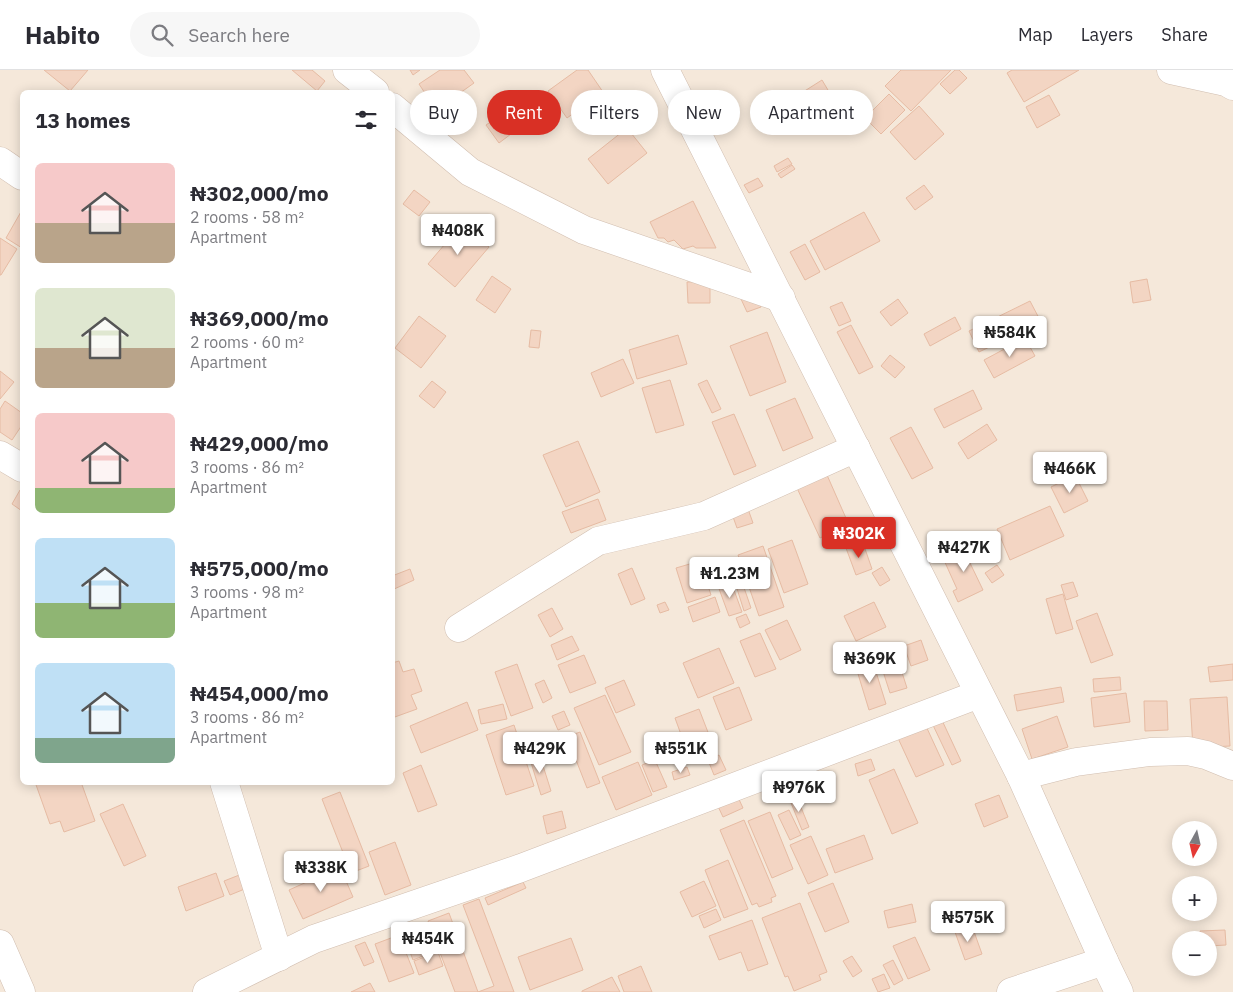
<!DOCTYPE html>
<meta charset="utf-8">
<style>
:root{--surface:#fff;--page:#f7f7f7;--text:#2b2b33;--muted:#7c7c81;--line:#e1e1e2;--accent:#d93025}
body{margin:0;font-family:"IBM Plex Sans",sans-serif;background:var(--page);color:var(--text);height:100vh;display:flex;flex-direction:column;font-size:19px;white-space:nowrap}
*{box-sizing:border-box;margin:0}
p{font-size:16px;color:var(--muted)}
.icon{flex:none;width:28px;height:28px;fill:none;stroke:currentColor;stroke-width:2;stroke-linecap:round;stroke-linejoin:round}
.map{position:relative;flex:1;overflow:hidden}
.panel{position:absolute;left:20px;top:20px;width:375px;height:695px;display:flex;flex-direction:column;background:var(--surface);border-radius:8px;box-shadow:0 2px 12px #0003}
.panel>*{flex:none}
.guide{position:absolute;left:410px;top:20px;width:475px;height:45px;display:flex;gap:10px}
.needle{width:32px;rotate:188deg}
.tools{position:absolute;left:1172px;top:751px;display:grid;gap:10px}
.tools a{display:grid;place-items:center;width:45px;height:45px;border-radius:50%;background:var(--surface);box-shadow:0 2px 12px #0003;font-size:25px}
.price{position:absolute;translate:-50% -42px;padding:0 11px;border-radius:5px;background:#fff;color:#222;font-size:16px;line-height:32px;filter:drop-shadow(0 1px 2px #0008)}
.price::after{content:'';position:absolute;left:50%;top:30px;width:15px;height:11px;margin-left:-8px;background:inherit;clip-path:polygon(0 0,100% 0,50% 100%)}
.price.current{background:var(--accent);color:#fff}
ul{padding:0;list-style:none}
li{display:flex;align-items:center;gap:15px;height:125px;padding:0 15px}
li span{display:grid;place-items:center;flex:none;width:140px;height:100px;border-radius:8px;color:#555}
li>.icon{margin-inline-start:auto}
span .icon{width:60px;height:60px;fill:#fffc;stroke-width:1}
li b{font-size:21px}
h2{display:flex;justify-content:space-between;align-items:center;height:60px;padding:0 15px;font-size:21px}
.pill{padding:0 18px;border-radius:22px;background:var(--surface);box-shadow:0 2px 12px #0003;font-size:18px;line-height:45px}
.pill.current{background:var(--accent);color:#fff}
header{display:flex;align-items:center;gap:30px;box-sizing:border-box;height:70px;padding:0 25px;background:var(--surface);border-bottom:1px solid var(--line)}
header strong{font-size:24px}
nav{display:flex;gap:28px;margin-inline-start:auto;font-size:18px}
.search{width:350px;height:45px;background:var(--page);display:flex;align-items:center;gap:12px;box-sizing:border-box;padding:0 18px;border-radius:28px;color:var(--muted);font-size:19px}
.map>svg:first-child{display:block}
</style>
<header>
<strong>Habito</strong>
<div class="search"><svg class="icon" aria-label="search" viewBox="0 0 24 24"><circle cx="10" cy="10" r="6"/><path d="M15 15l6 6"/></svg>Search here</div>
<nav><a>Map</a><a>Layers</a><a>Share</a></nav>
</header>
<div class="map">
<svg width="1233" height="922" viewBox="0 0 1233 922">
<rect width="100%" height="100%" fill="#fdf6ec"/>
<path fill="#f5e8da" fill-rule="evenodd" d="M 0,0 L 1233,0 L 1233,922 L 0,922 ZM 22,22 L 392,22 L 392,712 L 22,712 ZM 1181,760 L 1209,760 L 1209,788 L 1181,788 ZM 1181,815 L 1209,815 L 1209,842 L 1181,842 ZM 1181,870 L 1209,870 L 1209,898 L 1181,898 Z"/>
<g fill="#f3d5c3" stroke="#e6bba3">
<polygon points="44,0 88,0 70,21"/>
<polygon points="292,0 312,0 325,11 317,21"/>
<polygon points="410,0 420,0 413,5"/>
<polygon points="440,0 464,0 474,13 436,40 419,14"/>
<polygon points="577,0 588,0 603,22 567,48 548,21"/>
<polygon points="901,0 951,0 911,41 885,16"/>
<polygon points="955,0 959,0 967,8 950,24 940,14"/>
<polygon points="1012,0 1079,0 1024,32 1007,3"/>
<polygon points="822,10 847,52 827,64 803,22"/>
<polygon points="889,24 905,40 881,64 865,48"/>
<polygon points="1049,25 1060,45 1037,58 1026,37"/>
<polygon points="919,36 944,64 915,90 890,62"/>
<polygon points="498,47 511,64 499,73 486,55"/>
<polygon points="627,58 647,83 608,114 588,89"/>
<polygon points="788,88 792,94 777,102 774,96"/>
<polygon points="792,95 795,99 781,108 778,104"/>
<polygon points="758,108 763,116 749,123 744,115"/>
<polygon points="924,115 933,127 915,140 906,128"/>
<polygon points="414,120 430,132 419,146 403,134"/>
<polygon points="693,131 716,178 696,178 693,176 683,179 674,170 668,172 664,168 658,168 650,152"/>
<polygon points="22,140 22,178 6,168"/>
<polygon points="864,142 880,171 825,200 810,171"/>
<polygon points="462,154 489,177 455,217 428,194"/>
<polygon points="0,168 17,179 1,205 0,205"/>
<polygon points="805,174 820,202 805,210 790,182"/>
<polygon points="492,206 511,219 495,243 476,230"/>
<polygon points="1147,209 1151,230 1133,233 1130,212"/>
<polygon points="710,211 710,233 688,233 687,212"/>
<polygon points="755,223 761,237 747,242 741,229"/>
<polygon points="898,229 908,243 891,256 880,242"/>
<polygon points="1030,231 1041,252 979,282 969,261"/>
<polygon points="842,232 851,251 839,256 830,237"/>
<polygon points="419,246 446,266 421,298 395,278"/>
<polygon points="955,247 961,259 930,276 924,264"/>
<polygon points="851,255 873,297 859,304 837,262"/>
<polygon points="531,260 541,261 539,278 529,277"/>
<polygon points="767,262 786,312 750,326 730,276"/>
<polygon points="678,265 687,294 637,309 629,280"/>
<polygon points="1025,268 1035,286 994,308 984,290"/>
<polygon points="890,285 905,297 895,308 881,296"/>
<polygon points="623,289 634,313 601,327 591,303"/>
<polygon points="0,301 14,312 0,329"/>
<polygon points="670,310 684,355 656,363 642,318"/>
<polygon points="707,310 721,339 712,343 698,314"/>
<polygon points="432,311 446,322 434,338 419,326"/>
<polygon points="973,320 982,339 944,358 934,339"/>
<polygon points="795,328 813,368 783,381 766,340"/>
<polygon points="5,331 22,343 22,355 12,370 0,362 0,339"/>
<polygon points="734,344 756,396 734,405 712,352"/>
<polygon points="987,354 997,370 968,389 958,373"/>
<polygon points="911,357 933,398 912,409 890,368"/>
<polygon points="578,371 600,422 566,437 543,385"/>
<polygon points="827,405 849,455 820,468 797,418"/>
<polygon points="1075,405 1088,431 1064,443 1051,417"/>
<polygon points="20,420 22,421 22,441 12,434"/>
<polygon points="598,429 606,450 571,463 562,442"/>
<polygon points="1050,436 1064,466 1010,490 997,459"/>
<polygon points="748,439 753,453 737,458 732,444"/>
<polygon points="855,458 860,472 844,477 840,463"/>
<polygon points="792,470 808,514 784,523 768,479"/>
<polygon points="863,473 872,499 856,505 846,478"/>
<polygon points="973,475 979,489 970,493 983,520 958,532 953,521 957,519 943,488"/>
<polygon points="763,476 784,537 759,546 738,485"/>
<polygon points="700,491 711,525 687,533 676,498"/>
<polygon points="997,495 1004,505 992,513 985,503"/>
<polygon points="882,497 890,510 880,516 872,503"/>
<polygon points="632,498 645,529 631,535 618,504"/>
<polygon points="410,499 414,510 392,520 392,506"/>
<polygon points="740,506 751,538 744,541 734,509"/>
<polygon points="731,512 742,542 729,546 718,516"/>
<polygon points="1073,512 1078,526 1066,530 1061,515"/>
<polygon points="1063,524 1073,559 1056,564 1046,529"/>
<polygon points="715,527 720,542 693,552 688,537"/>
<polygon points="665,532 669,540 660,543 657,535"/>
<polygon points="874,532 886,557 856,571 844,546"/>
<polygon points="552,538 563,559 550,567 538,545"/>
<polygon points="1097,543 1113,585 1091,593 1076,551"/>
<polygon points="746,544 750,553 740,558 736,548"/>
<polygon points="787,550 801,580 780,590 765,560"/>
<polygon points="760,563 776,599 755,607 740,571"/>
<polygon points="572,566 579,580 557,590 551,575"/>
<polygon points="921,570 928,590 911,596 904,576"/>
<polygon points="719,578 734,613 698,628 683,593"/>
<polygon points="584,585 596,613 570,623 558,595"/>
<polygon points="897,587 907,618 890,623 880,592"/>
<polygon points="872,589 886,634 869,640 855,594"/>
<polygon points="399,591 403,602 414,599 422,621 411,625 417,639 392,648 392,593"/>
<polygon points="517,594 533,638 511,646 495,602"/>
<polygon points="1233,594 1233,610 1210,612 1208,597"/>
<polygon points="1120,607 1121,620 1094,622 1093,609"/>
<polygon points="544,610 552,628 543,633 535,614"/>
<polygon points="624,610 635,635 616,643 605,618"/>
<polygon points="739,617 752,650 726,660 713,627"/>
<polygon points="1061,617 1064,632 1017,641 1014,625"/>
<polygon points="1126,623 1130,652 1094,657 1091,628"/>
<polygon points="605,625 631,682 599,695 574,638"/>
<polygon points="1227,627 1230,676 1193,678 1190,629"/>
<polygon points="1144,631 1167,631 1168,660 1145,661"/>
<polygon points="467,632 478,660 421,683 410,656"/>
<polygon points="503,634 507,649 481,654 478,640"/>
<polygon points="699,639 716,683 691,692 675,648"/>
<polygon points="564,641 570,655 558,660 552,646"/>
<polygon points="940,646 961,691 952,695 931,651"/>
<polygon points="1057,646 1068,677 1032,689 1022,659"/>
<polygon points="925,654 944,695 916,707 897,666"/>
<polygon points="514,655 534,716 506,725 486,665"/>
<polygon points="580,662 600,713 587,718 567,667"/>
<polygon points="539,683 551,721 541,725 529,686"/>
<polygon points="719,685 726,700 714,705 708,690"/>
<polygon points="871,689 875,700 858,706 855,694"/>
<polygon points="655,690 667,717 653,722 642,695"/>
<polygon points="638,692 652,725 616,740 602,707"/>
<polygon points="421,695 437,735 418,742 403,703"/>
<polygon points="687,697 690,705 674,710 672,702"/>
<polygon points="894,699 918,753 892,764 869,710"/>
<polygon points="35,712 81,712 95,751 64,762 60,751 50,754"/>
<polygon points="340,722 369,796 351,803 322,729"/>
<polygon points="736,723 743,738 723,747 716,732"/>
<polygon points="796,725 809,757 802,760 789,728"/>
<polygon points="999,725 1008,747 984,757 975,734"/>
<polygon points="123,734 146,786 124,796 100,744"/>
<polygon points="789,740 801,765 790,770 778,745"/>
<polygon points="562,741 566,758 547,764 543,746"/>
<polygon points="770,742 793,799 772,808 748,751"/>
<polygon points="744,750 776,826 771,828 772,832 759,837 757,833 752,835 720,760"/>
<polygon points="864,765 873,789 835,803 826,779"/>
<polygon points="811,766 828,805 808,814 790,775"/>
<polygon points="395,772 411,815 385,825 369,782"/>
<polygon points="728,790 748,839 724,848 705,800"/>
<polygon points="340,797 353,827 303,849 289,820"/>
<polygon points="247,802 252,816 230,825 224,811"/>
<polygon points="216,803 224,826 186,841 178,817"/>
<polygon points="704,811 716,836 692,847 680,822"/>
<polygon points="523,812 526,818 488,835 485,828"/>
<polygon points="833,813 849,852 825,862 808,823"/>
<polygon points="479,829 514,922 455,922 428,851 449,843 478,922 494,916 463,835"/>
<polygon points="800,833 827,902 819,905 821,910 794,921 788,906 785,907 762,848"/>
<polygon points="912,834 916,852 888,858 884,841"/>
<polygon points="716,839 721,850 704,858 699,846"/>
<polygon points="752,850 768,894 748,901 741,882 719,890 709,866"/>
<polygon points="427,855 436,881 413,890 403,863"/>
<polygon points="972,856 982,884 965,890 955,862"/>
<polygon points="1225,860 1226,875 1209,876 1209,870 1200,870 1200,861"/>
<polygon points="399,865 414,903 389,912 375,874"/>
<polygon points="915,867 930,900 908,909 893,876"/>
<polygon points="571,868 583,900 530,920 518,887"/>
<polygon points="365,872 374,892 364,896 355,876"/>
<polygon points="438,882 443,896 419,905 414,891"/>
<polygon points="852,886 862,901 853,907 843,891"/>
<polygon points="893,890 903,910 894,915 883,895"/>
<polygon points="641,896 652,922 624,922 618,906"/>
<polygon points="884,904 890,918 878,922 872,909"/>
<polygon points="612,907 620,922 582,922 582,921"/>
<polygon points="370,913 375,922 351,922"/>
</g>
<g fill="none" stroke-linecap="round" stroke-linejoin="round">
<defs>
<g id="minor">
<polyline points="347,0 375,22"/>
<polyline points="665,0 1021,706 1104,891 1119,922"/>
<polyline points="1171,0 1226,12 1233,16"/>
<polyline points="392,37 470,102 584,160 781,228"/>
<polyline points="0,91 22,106"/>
<polyline points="0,385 22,398"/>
<polyline points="459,558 598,471 704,446 856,378"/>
<polyline points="1021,706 1076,692 1150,682 1188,681 1206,685 1233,696"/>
<polyline points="224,712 279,887"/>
<polyline points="0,874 21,922"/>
<polyline points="207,922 314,869 521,798 979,624"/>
<polyline points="1011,922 1104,891"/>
</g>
</defs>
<use href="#minor" stroke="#d1beb0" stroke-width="29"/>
<use href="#minor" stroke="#fff" stroke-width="28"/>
</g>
</svg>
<div class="tools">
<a><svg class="needle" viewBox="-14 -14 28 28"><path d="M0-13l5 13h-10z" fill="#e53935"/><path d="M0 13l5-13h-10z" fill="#7c7c81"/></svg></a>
<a>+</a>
<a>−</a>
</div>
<b class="price" style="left:458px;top:186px">₦408K</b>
<b class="price" style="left:1010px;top:288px">₦584K</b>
<b class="price" style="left:1070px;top:424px">₦466K</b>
<b class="price current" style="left:859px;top:489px">₦302K</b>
<b class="price" style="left:964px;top:503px">₦427K</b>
<b class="price" style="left:730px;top:529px">₦1.23M</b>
<b class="price" style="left:870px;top:614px">₦369K</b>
<b class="price" style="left:540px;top:704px">₦429K</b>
<b class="price" style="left:681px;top:704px">₦551K</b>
<b class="price" style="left:799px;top:743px">₦976K</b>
<b class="price" style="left:321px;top:823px">₦338K</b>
<b class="price" style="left:968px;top:873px">₦575K</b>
<b class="price" style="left:428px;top:894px">₦454K</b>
<div class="guide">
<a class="pill">Buy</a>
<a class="pill current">Rent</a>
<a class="pill">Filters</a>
<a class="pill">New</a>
<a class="pill">Apartment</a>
</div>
<section class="panel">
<h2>13 homes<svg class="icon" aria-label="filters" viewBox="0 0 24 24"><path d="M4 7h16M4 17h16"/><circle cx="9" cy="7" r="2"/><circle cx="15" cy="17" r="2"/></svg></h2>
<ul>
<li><span style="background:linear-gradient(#f6c9c9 60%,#b9a48a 0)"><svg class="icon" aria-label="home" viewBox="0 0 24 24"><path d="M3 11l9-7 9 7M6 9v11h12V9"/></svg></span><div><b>₦302,000/mo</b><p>2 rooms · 58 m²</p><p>Apartment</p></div></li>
<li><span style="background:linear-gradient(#dfe7d0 60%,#b9a48a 0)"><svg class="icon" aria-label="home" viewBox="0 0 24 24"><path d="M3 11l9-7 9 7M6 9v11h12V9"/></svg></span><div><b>₦369,000/mo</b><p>2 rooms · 60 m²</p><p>Apartment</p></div></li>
<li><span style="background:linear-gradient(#f6c9c9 75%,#8fb573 0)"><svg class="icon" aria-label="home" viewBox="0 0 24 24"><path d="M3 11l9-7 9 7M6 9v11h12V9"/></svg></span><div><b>₦429,000/mo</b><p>3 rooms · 86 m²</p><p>Apartment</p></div></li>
<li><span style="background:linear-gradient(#bfe0f5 65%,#8fb573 0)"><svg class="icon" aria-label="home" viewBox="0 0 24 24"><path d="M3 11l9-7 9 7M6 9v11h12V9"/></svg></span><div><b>₦575,000/mo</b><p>3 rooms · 98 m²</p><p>Apartment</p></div></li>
<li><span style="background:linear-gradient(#bfe0f5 75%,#7fa58c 0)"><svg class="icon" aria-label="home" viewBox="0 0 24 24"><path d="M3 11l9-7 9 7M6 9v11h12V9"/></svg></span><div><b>₦454,000/mo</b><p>3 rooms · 86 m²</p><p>Apartment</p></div></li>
</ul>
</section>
</div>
